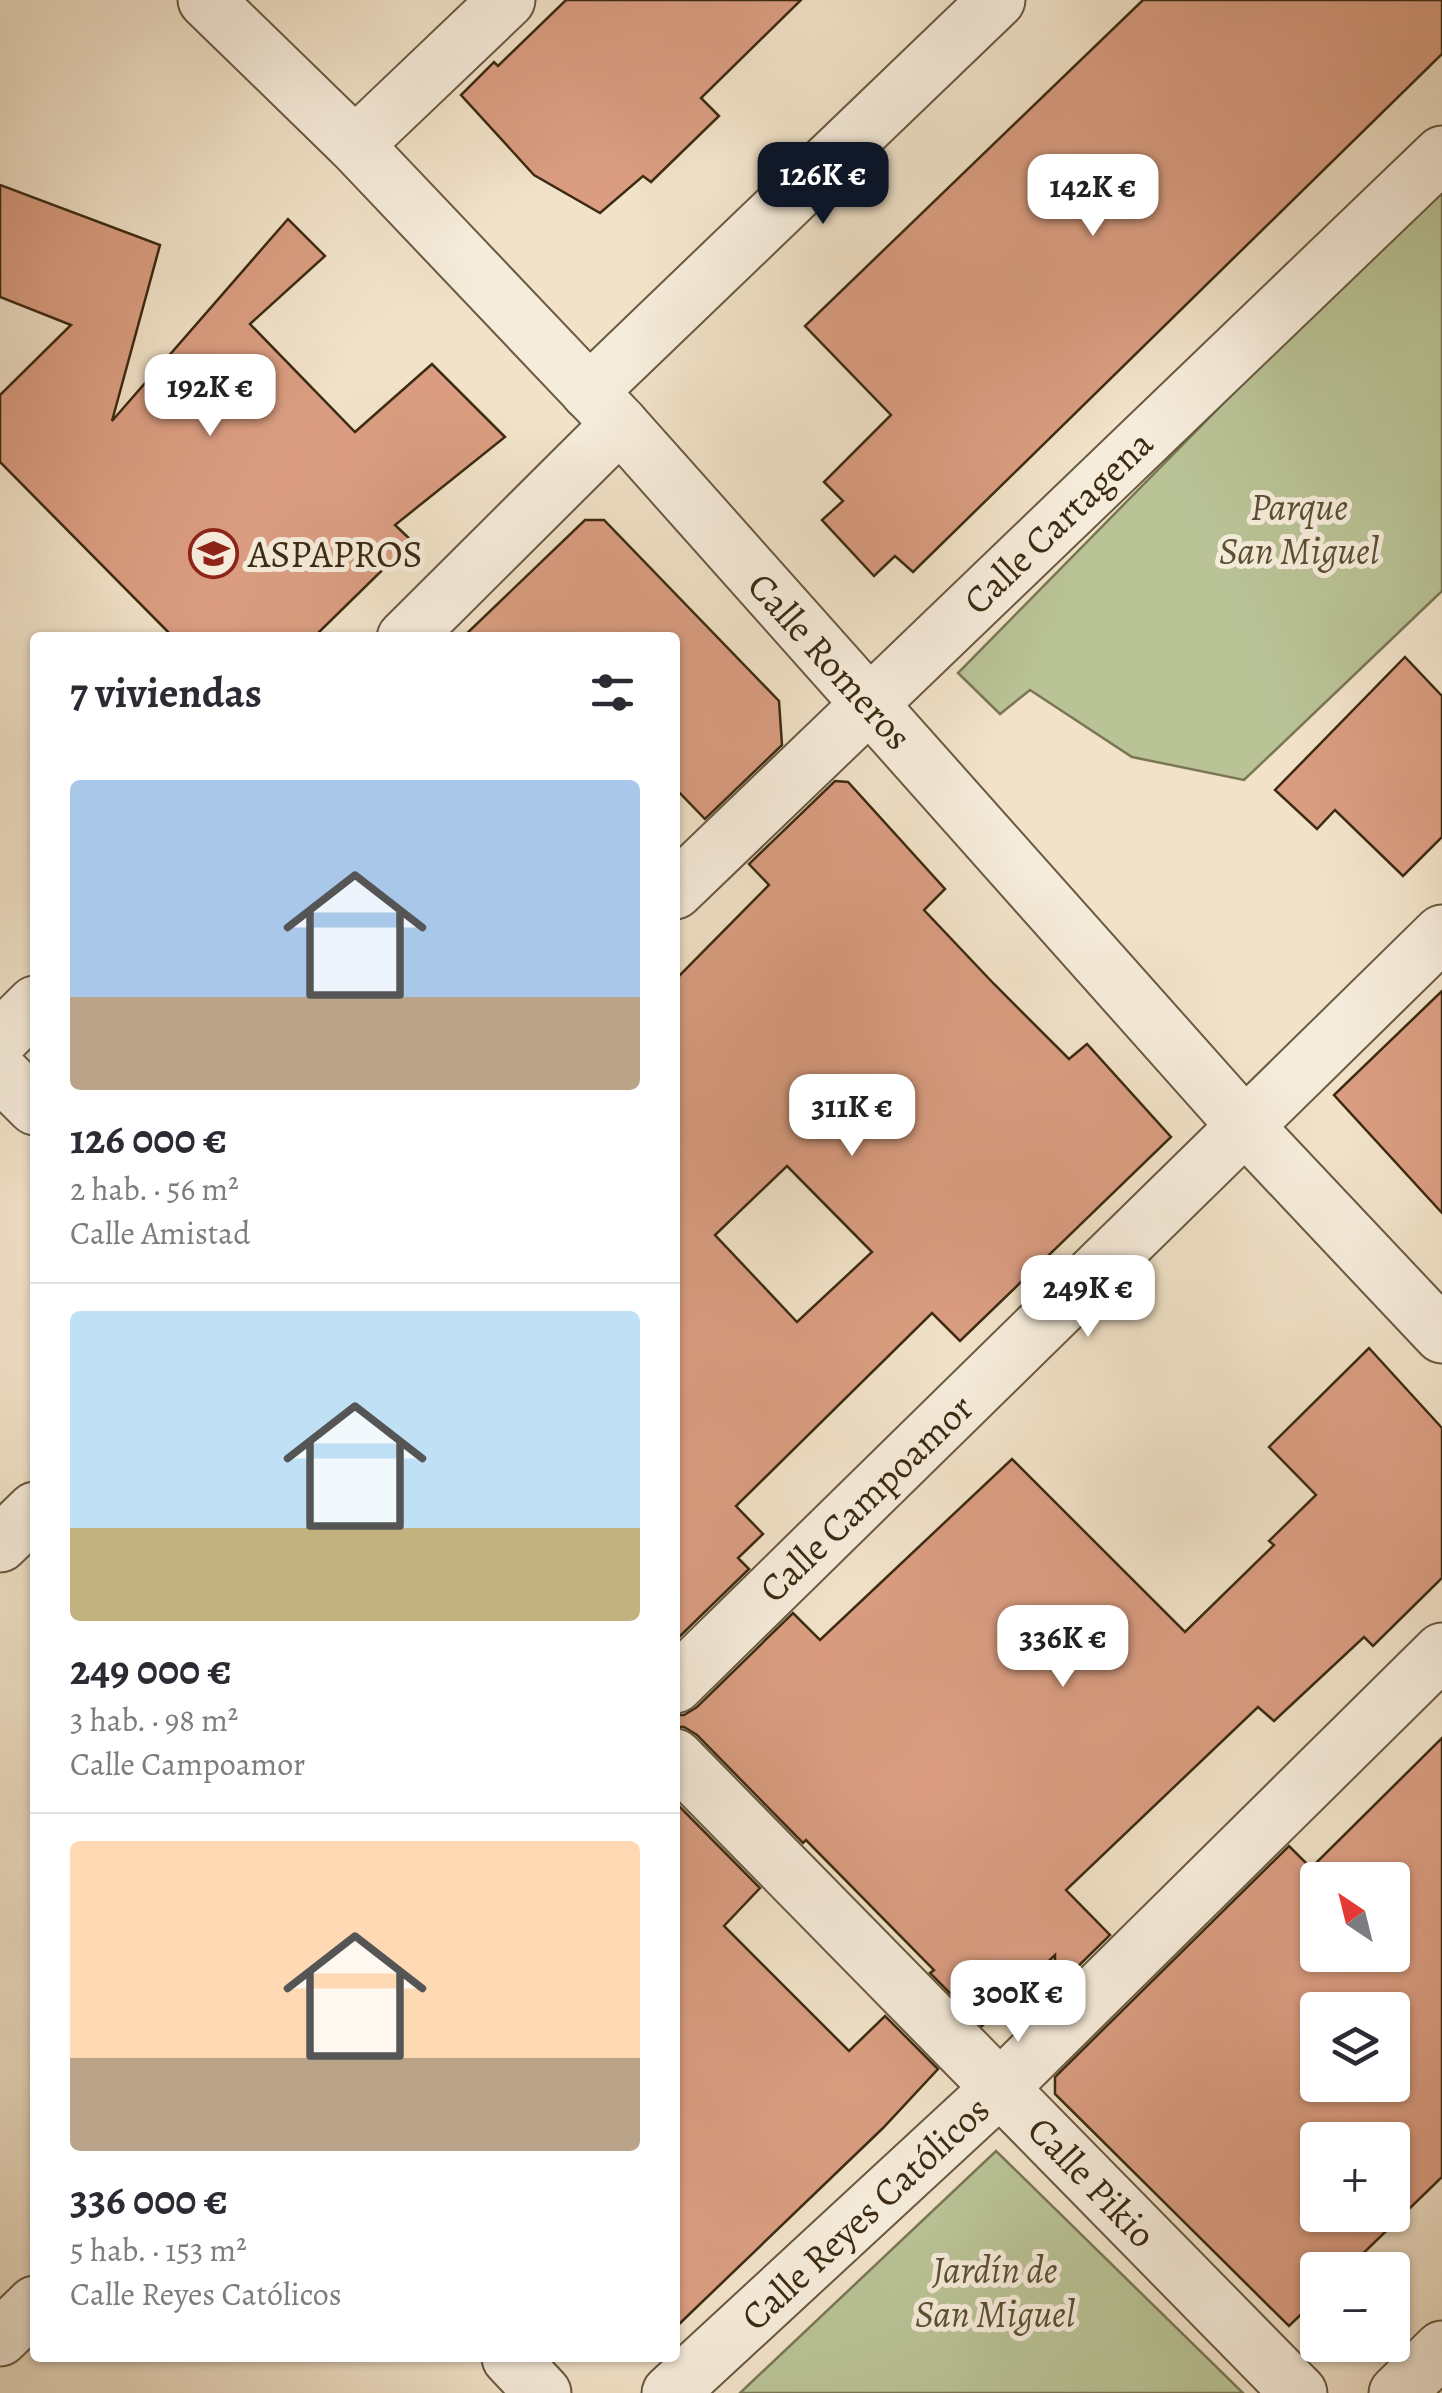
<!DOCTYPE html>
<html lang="es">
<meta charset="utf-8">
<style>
:root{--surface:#fff;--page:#f7f7f7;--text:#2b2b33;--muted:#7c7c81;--line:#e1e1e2;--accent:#111827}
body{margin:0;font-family:Alegreya,serif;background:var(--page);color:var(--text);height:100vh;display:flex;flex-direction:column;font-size:38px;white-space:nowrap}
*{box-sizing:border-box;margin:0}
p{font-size:32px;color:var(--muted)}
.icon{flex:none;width:55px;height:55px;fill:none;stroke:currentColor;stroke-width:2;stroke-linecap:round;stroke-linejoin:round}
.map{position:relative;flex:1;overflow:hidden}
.panel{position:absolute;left:30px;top:632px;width:650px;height:1730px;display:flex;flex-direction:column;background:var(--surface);border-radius:10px;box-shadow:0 2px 8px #0004}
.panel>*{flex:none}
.needle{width:65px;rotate:325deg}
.controls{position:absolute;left:1300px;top:1862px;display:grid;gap:20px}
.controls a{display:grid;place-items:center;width:110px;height:110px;border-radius:10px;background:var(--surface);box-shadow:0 2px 8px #0004;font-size:50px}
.price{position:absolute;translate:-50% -85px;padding:0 22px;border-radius:20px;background:#fff;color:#222;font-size:32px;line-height:65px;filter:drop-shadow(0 2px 5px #0008)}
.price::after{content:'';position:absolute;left:50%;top:60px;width:30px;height:22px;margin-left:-15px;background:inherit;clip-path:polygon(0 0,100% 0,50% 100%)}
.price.on{background:var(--accent);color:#fff}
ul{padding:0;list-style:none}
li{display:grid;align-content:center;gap:20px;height:530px;padding:0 40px}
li+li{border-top:2px solid var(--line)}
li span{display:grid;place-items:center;height:310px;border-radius:10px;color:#555}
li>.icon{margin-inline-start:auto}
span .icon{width:180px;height:180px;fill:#fffc;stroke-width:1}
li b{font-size:42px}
h2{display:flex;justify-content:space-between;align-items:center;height:120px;padding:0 40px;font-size:42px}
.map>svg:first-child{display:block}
</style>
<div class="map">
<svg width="1442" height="2393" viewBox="0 0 1442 2393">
<rect width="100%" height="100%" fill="#f1e2c8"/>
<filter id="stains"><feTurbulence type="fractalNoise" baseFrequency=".002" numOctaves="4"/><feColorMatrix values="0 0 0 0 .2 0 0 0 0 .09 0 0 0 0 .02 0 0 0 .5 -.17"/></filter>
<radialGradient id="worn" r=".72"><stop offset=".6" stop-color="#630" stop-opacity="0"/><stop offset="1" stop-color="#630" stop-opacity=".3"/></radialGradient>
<g fill="#b9c396" stroke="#7a7754" stroke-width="2.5">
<polygon points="1442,181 1442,591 1244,780 1132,757 1030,690 1000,714 958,673"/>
<polygon points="996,2151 1243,2393 740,2393"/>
</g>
<g fill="#da9d81" stroke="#3c2b12" stroke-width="2.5" fill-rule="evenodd">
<polygon points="566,0 801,0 701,98 719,116 651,182 643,176 600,213 534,175 461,95 494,62 498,66"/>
<polygon points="1143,0 1442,0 1442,54 913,572 895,556 874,576 822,520 843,501 824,482 891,415 805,326"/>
<polygon points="0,185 160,245 112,421 288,219 325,256 250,324 355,432 432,364 505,437 395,525 412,541 313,638 174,638 0,462 0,395 71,325 0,297"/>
<polygon points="585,520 604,520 779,701 782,745 705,819 675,788 675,638 462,638"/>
<polygon points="1405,657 1442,696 1442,837 1403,876 1335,810 1317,829 1275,790"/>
<path d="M 835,781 L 848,782 L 945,889 L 924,910 L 994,984 L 1069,1059 L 1087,1044 L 1171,1137 L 960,1341 L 932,1313 L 736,1506 L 763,1534 L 738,1558 L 749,1569 L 675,1641 L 675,980 L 769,885 L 749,864 ZM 787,1166 L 872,1252 L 797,1322 L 715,1235 Z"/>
<polygon points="1442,991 1442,1213 1334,1095"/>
<polygon points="1369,1348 1442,1428 1442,1578 1373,1646 1364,1637 1274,1721 1258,1707 1066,1890 1110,1935 1055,1989 1055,1955 982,2026 930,1973 934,1970 806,1840 803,1843 697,1735 684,1727 675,1727 675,1715 684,1715 697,1707 793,1613 820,1640 1012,1459 1185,1632 1274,1545 1269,1541 1316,1495 1269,1447"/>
<path d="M 1442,1738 L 1442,2177 L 1346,2270 L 1318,2270 L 1318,2298 L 1289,2326 L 1055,2094 L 1055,2077 L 1289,1846 L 1311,1868 ZM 1318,1880 L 1392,1880 L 1392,1955 L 1318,1955 ZM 1318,2010 L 1392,2010 L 1392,2085 L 1318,2085 ZM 1318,2140 L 1392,2140 L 1392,2215 L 1318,2215 Z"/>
<polygon points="675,1802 760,1888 724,1926 849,2051 885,2016 938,2069 883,2128 675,2328"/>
</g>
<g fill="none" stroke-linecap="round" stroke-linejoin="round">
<defs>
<g id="street">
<polyline points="206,0 355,145 620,424 1245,1126 1442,1335"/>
<polyline points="355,145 507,0"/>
<polyline points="589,392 997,0"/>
<polyline points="405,638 620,424"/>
<polyline points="675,891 1442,154"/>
<polyline points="0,1039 35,1004"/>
<polyline points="0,1072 35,1107"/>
<polyline points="0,1544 35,1510"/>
<polyline points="675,1685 1442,933"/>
<polyline points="675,1757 1299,2393"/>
<polyline points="0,2338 35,2304"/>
<polyline points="510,2358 543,2393"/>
<polyline points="670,2393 1000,2088 1442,1651"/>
<polyline points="1397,2393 1442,2349"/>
</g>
</defs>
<use href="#street" stroke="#695940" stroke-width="59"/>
<use href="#street" stroke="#f6ecdb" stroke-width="55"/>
</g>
<defs>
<symbol id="school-ring" viewBox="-11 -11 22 22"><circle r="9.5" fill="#f6ecdb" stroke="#8f2418" stroke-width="1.5"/><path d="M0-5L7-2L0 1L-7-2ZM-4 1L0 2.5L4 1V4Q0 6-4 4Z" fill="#8f2418"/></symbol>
</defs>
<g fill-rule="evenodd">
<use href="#school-ring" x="186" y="526" width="55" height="55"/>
</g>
<g text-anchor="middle" stroke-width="10" stroke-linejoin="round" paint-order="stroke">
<g font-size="38" font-style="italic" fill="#5b5133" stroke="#f6ecdb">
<text x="1299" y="520">Parque<tspan x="1299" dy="44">San Miguel</tspan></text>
<text x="995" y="2283">Jardín de<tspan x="995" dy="44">San Miguel</tspan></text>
</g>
<g font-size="38" fill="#3c2b12" stroke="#f6ecdb">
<text transform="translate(1058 522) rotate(-44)" y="13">Calle Cartagena</text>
<text transform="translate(830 661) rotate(48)" y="13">Calle Romeros</text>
<text transform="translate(866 1498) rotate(-44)" y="13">Calle Campoamor</text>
<text transform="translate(1092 2182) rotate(46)" y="13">Calle Pikio</text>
<text transform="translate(865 2213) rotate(-43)" y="13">Calle Reyes Católicos</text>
</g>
<g font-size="38" fill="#3c2b12" stroke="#f6ecdb" text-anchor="start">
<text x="248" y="567">ASPAPROS</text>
</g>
</g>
<rect width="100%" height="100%" filter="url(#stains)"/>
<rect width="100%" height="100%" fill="url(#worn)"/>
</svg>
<div class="controls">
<a><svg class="needle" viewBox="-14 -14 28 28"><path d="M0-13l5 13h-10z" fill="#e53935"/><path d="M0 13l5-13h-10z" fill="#7c7c81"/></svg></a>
<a><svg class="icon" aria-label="layers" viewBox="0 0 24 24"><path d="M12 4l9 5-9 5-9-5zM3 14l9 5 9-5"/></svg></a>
<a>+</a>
<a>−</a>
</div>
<b class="price on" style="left:823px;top:227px">126K €</b>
<b class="price" style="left:1093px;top:239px">142K €</b>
<b class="price" style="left:210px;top:439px">192K €</b>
<b class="price" style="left:852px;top:1159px">311K €</b>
<b class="price" style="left:1088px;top:1340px">249K €</b>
<b class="price" style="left:1063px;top:1690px">336K €</b>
<b class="price" style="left:1018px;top:2045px">300K €</b>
<section class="panel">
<h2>7 viviendas<svg class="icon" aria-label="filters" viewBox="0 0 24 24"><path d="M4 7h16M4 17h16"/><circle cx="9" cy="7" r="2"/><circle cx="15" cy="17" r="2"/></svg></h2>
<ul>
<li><span style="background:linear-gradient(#a9c7e8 70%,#b9a48a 0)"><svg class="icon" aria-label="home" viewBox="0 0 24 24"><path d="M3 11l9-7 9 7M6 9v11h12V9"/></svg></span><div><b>126 000 €</b><p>2 hab. · 56 m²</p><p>Calle Amistad</p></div></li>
<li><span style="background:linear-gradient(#bfe0f5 70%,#c2b280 0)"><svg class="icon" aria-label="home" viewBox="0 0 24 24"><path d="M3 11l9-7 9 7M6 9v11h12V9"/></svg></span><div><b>249 000 €</b><p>3 hab. · 98 m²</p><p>Calle Campoamor</p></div></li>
<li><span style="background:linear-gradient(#ffd9b3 70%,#b9a48a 0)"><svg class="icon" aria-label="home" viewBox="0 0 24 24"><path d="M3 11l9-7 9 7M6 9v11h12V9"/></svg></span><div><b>336 000 €</b><p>5 hab. · 153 m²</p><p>Calle Reyes Católicos</p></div></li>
</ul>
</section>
</div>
